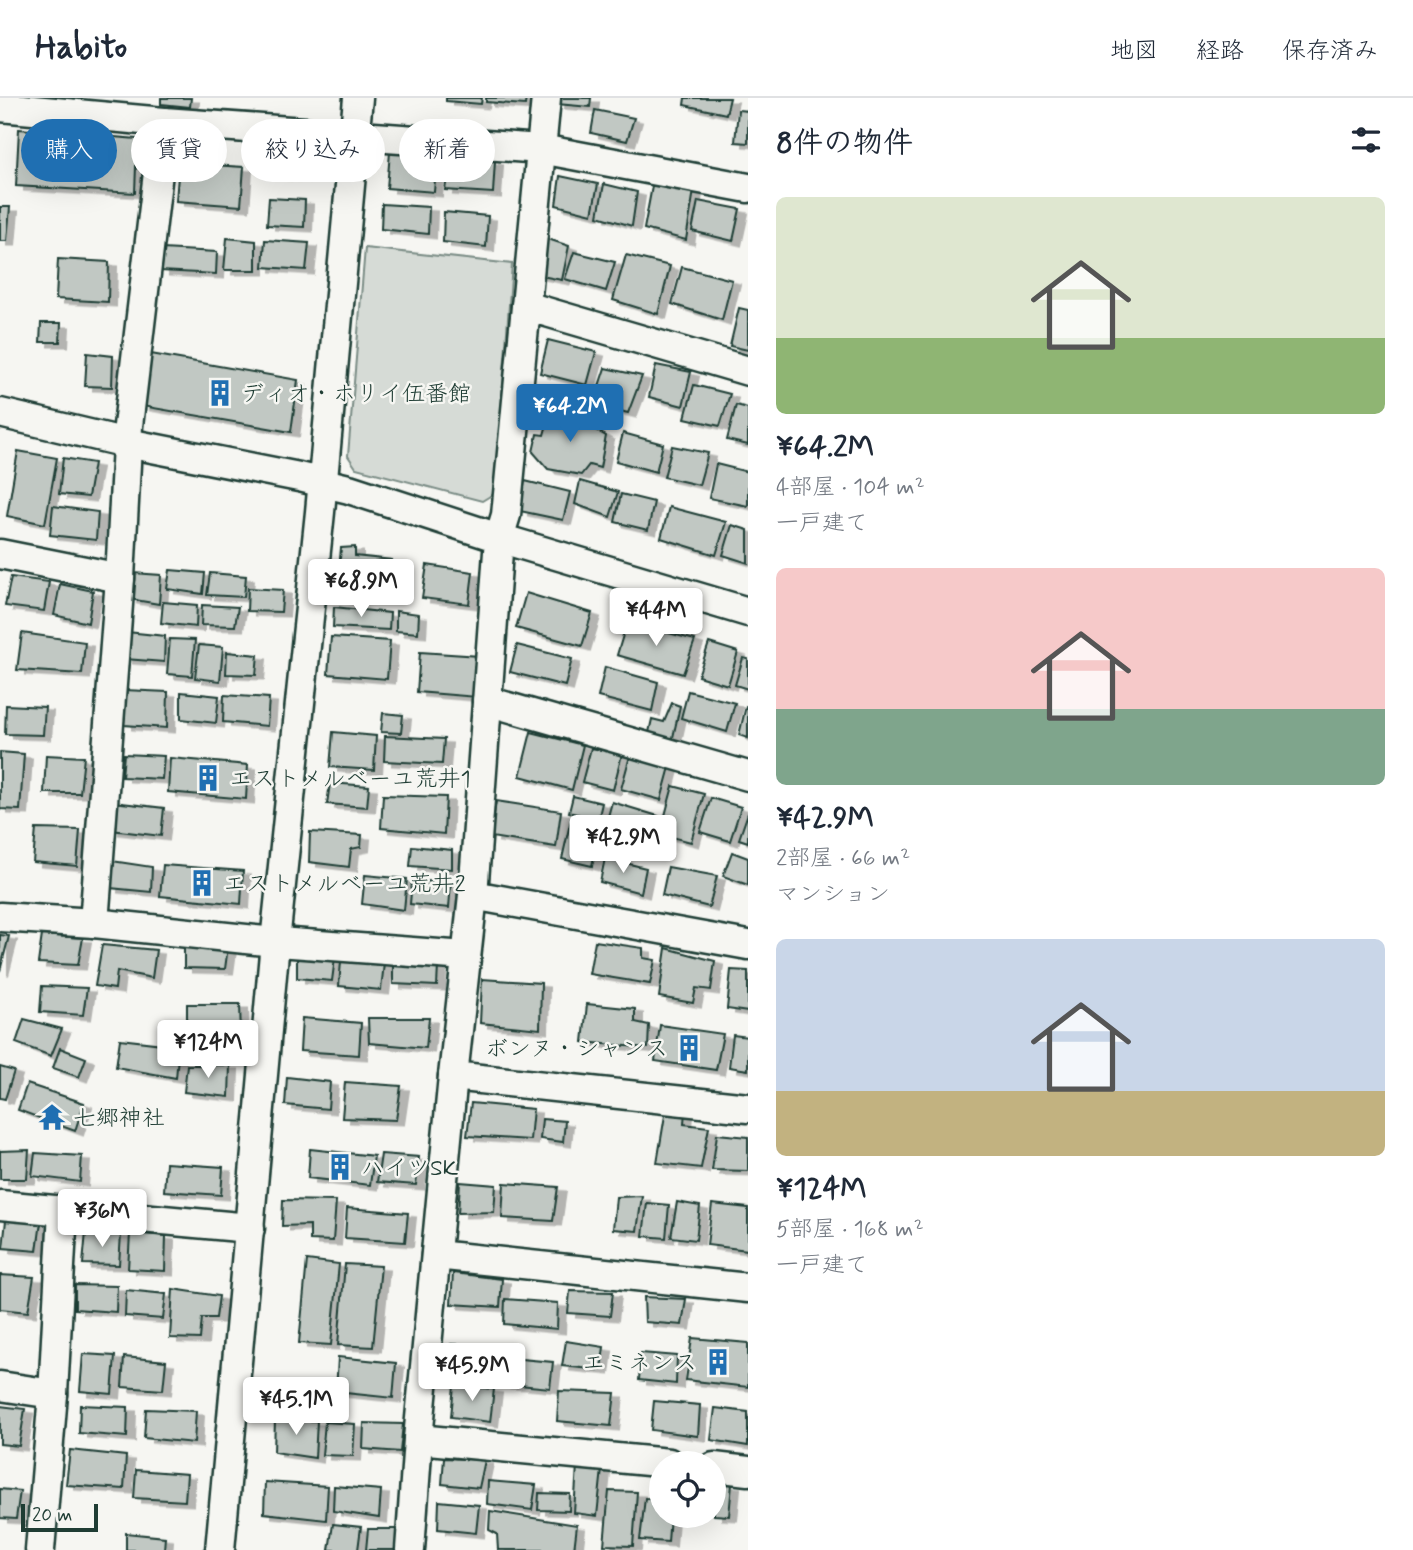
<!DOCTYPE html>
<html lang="ja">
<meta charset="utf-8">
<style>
:root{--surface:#fff;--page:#f2f2f3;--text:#1f2937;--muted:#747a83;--line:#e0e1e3;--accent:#1f6fb2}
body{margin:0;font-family:Mynerve,"Klee One",sans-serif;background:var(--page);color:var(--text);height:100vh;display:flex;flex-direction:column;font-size:26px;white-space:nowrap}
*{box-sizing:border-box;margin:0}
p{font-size:23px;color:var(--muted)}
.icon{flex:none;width:38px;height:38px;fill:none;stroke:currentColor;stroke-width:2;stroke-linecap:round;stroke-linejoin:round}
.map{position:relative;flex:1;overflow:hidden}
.drawer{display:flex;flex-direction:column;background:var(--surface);width:665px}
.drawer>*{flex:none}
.top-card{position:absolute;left:21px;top:21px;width:621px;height:63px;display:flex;gap:14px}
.fabs{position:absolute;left:649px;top:1353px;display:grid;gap:14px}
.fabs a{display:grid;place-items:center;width:77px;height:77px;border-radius:50%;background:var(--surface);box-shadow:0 7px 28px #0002;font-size:35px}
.scale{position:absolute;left:21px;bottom:18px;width:77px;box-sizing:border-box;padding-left:7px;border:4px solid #1f3d34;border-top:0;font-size:19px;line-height:24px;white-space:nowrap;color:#1f3d34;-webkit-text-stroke:5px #f6f6f2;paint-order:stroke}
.price{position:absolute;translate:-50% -60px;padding:0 16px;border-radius:7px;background:#fff;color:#222;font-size:23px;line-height:46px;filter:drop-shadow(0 2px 4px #0008)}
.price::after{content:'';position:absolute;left:50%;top:42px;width:21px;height:16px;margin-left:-10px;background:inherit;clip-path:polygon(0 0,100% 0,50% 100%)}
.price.current{background:var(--accent);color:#fff}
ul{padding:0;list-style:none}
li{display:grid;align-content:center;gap:14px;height:371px;padding:0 28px}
li span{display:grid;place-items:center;height:217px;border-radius:10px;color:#555}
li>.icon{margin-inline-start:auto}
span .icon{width:126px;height:126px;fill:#fffc;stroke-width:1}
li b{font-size:30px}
h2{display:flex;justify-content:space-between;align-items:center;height:84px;padding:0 28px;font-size:30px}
.tag{padding:0 24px;border-radius:32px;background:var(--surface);box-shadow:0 7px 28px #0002;font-size:24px;line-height:63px}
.tag.current{background:var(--accent);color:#fff}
header{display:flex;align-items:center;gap:42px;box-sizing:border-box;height:98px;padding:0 35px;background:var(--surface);border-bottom:2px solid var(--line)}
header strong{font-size:33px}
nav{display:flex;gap:38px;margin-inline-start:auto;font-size:24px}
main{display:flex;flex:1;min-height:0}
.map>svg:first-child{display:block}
</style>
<header>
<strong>Habito</strong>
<nav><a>地図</a><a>経路</a><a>保存済み</a></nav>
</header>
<main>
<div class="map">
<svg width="748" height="1452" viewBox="0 0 748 1452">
<defs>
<filter id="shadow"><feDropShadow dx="8" dy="4.5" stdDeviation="0" flood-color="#0004"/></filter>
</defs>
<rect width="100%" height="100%" fill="#f6f6f2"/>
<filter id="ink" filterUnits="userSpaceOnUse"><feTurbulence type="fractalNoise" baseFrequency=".0143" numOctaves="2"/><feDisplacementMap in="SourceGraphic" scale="14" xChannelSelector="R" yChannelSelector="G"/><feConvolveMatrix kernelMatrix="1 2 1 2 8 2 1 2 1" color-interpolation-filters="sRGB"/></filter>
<g filter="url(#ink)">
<polygon fill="#d6dbd6" stroke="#7a8c85" stroke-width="2" points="365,150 512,166 495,395 482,403 356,370 348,358"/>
<g fill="#c1c8c3" stroke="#1f3d34" stroke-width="2" filter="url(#shadow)">
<polygon points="161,0 191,0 190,9 161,6"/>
<polygon points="446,0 482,0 481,6 446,3"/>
<polygon points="486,0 526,0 525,7 486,4"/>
<polygon points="558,0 591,0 590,9 557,6"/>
<polygon points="685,0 730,0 726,16 684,7"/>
<polygon points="595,12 634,20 627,43 591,35"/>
<polygon points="738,12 748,13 748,45 735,44"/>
<polygon points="19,31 137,41 135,95 16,88"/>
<polygon points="270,49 309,51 309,80 268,76"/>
<polygon points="390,54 437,57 434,94 387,90"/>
<polygon points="450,59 495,63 493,95 445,92"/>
<polygon points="179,65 244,69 241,108 176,103"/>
<polygon points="560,78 598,86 592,116 556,107"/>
<polygon points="653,83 694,92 686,142 644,131"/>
<polygon points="604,86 637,94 632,128 598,118"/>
<polygon points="269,100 305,102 304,129 267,127"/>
<polygon points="698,103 740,111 733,143 692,133"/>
<polygon points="382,106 429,109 428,136 381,131"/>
<polygon points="0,109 10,109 7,143 0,143"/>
<polygon points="444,114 488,118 486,149 443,144"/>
<polygon points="542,139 569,148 562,182 536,177"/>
<polygon points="227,140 256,143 256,172 224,172"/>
<polygon points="265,142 309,145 306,172 263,169"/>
<polygon points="162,151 217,154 216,176 161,173"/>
<polygon points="574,154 615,164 606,193 565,181"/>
<polygon points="626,157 670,168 658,216 613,202"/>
<polygon points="58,161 109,164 108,204 56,201"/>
<polygon points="682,169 732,182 722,222 672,206"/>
<polygon points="739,210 748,212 748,252 730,248"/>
<polygon points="41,225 61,225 60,244 40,244"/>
<polygon points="548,242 596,254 587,287 540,275"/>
<polygon points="87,255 113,258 112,289 85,288"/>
<polygon points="151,256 298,282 291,334 142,308"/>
<polygon points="656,267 691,274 683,308 649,299"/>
<polygon points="605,270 642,278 628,315 593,306"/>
<polygon points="694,287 730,296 720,328 685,320"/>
<polygon points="736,307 748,310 748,347 727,342"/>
<polygon points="570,311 592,320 592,330 606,338 600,370 589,367 581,377 548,371 533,354 537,336 544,337 549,319 566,320"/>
<polygon points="623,335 663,346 656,374 616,363"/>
<polygon points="672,348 708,355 699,387 664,379"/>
<polygon points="18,353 57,360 45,426 7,418"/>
<polygon points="63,360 94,365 88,399 59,396"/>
<polygon points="716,366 748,374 748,408 709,400"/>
<polygon points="525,383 570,394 563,422 520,413"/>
<polygon points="580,383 618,394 610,419 575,406"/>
<polygon points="621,396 654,404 648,432 615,424"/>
<polygon points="53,408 98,414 96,442 50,437"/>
<polygon points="669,409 726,424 716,457 661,440"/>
<polygon points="732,427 748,432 748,465 723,457"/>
<polygon points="355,449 355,458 392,462 390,486 338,481 341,450"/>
<polygon points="427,467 473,474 469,506 422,500"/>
<polygon points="170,472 205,475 203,496 167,491"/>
<polygon points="133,475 161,477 159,506 129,501"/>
<polygon points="210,475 246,478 244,499 207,497"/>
<polygon points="11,479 49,484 44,513 5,508"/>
<polygon points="60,486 93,493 88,525 54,517"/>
<polygon points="248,490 283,492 281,514 247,513"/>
<polygon points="526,495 592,515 582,548 516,530"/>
<polygon points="163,504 197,507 196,529 161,525"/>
<polygon points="202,507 238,509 235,528 201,527"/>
<polygon points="334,509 390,515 389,532 333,529"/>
<polygon points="396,513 419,516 418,535 396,533"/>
<polygon points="627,524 695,542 683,576 617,557"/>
<polygon points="127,534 165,538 164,564 125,561"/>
<polygon points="22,535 85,544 82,576 17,572"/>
<polygon points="331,539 390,543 387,581 328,576"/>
<polygon points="170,541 195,542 192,578 167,576"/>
<polygon points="709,545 738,554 728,587 698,578"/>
<polygon points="199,547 223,549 220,583 195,580"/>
<polygon points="517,547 572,561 565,588 510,574"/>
<polygon points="227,554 258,557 256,577 226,576"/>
<polygon points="420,554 480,558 477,599 417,594"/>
<polygon points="743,560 748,561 748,591 735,587"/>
<polygon points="605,569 658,584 652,613 598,599"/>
<polygon points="124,592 168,594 167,630 124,627"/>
<polygon points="688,593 735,605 727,634 681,620"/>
<polygon points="181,594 219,598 216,625 181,621"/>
<polygon points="224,597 269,600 267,628 223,624"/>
<polygon points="672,605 680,608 672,644 648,639 652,621 664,624"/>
<polygon points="6,607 45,609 43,637 5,636"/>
<polygon points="746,608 748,608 748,640 739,637"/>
<polygon points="383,615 403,617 401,635 381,634"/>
<polygon points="333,634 376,638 374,672 330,669"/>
<polygon points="531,634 583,647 572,692 520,678"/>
<polygon points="385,638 444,641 442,666 384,663"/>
<polygon points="591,650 622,656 613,692 582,684"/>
<polygon points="0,654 24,656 20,712 0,711"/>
<polygon points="124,656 164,658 162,681 122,679"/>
<polygon points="46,657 84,659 80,695 44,695"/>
<polygon points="630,658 670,669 661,702 621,691"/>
<polygon points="170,660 248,667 246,701 168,694"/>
<polygon points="330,685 369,688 367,709 327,706"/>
<polygon points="673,688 704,696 691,744 660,736"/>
<polygon points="383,697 446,699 444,736 381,730"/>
<polygon points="573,698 602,705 598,722 569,714"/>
<polygon points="711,700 741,709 730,743 700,734"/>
<polygon points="496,703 561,713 556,749 491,739"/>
<polygon points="113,704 164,710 161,738 111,732"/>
<polygon points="612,704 658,718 649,746 604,733"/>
<polygon points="748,715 748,744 739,741"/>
<polygon points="571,721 601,727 592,768 562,761"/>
<polygon points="36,731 80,732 77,768 33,764"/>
<polygon points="310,734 362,737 361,749 351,751 349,769 309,764"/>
<polygon points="412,748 452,752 452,771 410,768"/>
<polygon points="732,754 748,760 748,787 723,778"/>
<polygon points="605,760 646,770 641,795 600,784"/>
<polygon points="112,763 152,769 151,794 110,790"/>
<polygon points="163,767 243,773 241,806 160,798"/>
<polygon points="668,769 717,778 709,809 662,797"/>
<polygon points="365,777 407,781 404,812 362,806"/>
<polygon points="412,782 451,785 449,810 410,806"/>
<polygon points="0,837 9,838 0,873"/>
<polygon points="42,837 83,840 78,867 38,865"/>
<polygon points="595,843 643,850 643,860 655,862 650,886 589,876"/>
<polygon points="102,847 156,852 152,880 117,873 115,891 95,888"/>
<polygon points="184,847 228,849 225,871 184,870"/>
<polygon points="666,850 715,863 711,892 696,890 693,905 659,899"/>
<polygon points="297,857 335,860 332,883 297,880"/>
<polygon points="341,863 384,865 381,892 339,888"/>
<polygon points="393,866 438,868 437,888 393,886"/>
<polygon points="731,872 748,873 748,914 727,911"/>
<polygon points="482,881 541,885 540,931 480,925"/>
<polygon points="42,888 87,890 83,917 40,914"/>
<polygon points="187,906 240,906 241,937 187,930"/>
<polygon points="587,906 635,911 635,924 649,927 648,950 583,944"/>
<polygon points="302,920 361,925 359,957 300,953"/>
<polygon points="368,920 429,920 426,950 369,945"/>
<polygon points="24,921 62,931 51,958 16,945"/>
<polygon points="660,927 723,936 716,972 655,963"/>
<polygon points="733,937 748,939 748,972 729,969"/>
<polygon points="120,941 179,948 176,980 116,969"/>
<polygon points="60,950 86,960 79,979 53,970"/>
<polygon points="187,967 230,967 229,999 184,994"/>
<polygon points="0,969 14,973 5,1001 0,1000"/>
<polygon points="287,979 330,984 328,1011 285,1007"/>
<polygon points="345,984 401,988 396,1022 342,1020"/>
<polygon points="27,986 84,1005 75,1033 18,1012"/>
<polygon points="471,1005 533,1011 530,1042 467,1038"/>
<polygon points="666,1011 685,1013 684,1026 709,1029 701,1070 657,1065"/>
<polygon points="542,1021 565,1023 563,1044 540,1041"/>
<polygon points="717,1036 748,1039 748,1073 712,1072"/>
<polygon points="310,1051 374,1058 370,1087 308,1080"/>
<polygon points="29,1052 27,1081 0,1081 0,1053"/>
<polygon points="35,1055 82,1058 80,1084 32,1078"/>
<polygon points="381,1056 419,1059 416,1087 377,1084"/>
<polygon points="166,1065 223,1069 221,1097 164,1093"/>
<polygon points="460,1084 496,1087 494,1114 458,1115"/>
<polygon points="504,1085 558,1089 553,1123 502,1120"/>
<polygon points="642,1098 637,1133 613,1131 616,1099"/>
<polygon points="283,1102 336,1103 333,1143 310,1142 310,1127 282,1128"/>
<polygon points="677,1104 700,1108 696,1142 671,1139"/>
<polygon points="647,1105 669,1107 666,1140 643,1138"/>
<polygon points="712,1106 748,1110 748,1152 707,1147"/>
<polygon points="347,1110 408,1115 405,1144 345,1140"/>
<polygon points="6,1122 41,1124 37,1153 3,1150"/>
<polygon points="86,1134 121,1136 119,1167 83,1166"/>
<polygon points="130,1135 166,1138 165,1173 128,1171"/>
<polygon points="307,1162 339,1166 331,1247 299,1245"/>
<polygon points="345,1166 381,1168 373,1249 338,1247"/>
<polygon points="453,1175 502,1181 500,1209 451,1206"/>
<polygon points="0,1177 34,1179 28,1214 0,1211"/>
<polygon points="75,1187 117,1188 116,1214 75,1211"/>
<polygon points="173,1191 219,1198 216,1220 202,1220 200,1241 170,1240"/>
<polygon points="126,1192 166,1196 163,1221 125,1218"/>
<polygon points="570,1193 613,1194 610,1218 568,1215"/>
<polygon points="644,1199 686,1201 682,1227 645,1224"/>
<polygon points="505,1201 558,1205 557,1231 504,1226"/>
<polygon points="692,1240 748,1245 748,1289 686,1282"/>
<polygon points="566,1243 604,1249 601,1272 562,1268"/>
<polygon points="451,1246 490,1248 487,1277 447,1270"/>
<polygon points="641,1255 677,1258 676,1286 639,1282"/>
<polygon points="83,1256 115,1258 112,1296 80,1293"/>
<polygon points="124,1259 166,1263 163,1292 122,1289"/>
<polygon points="338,1259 396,1265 393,1300 336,1294"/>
<polygon points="499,1259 553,1264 550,1290 498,1285"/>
<polygon points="454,1287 494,1291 490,1324 451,1319"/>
<polygon points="559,1293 615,1295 611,1328 557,1323"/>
<polygon points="654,1303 700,1307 698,1338 651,1332"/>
<polygon points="80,1307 128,1309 127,1339 79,1335"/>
<polygon points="0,1308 25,1311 19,1348 0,1346"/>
<polygon points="715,1310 748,1314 748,1348 711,1342"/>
<polygon points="146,1311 196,1313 194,1345 144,1340"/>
<polygon points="275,1321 317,1323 315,1360 274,1354"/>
<polygon points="325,1324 355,1326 353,1358 322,1357"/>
<polygon points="364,1325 403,1326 400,1354 363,1351"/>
<polygon points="70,1352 126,1358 124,1391 66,1387"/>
<polygon points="444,1360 485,1362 479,1390 442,1386"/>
<polygon points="577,1367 602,1371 597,1418 574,1415"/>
<polygon points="136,1372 187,1376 185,1403 134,1400"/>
<polygon points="488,1383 536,1387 532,1412 487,1406"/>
<polygon points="265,1384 328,1388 326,1422 264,1415"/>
<polygon points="714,1385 732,1386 729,1418 714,1417"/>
<polygon points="334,1388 381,1392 379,1420 333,1413"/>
<polygon points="0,1391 20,1393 16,1421 0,1420"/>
<polygon points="609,1393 637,1394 633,1448 604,1447"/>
<polygon points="539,1395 570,1396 569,1413 538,1412"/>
<polygon points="645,1400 662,1402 662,1418 670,1418 668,1444 640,1442"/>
<polygon points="439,1403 479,1407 476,1435 438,1431"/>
<polygon points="490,1413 577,1427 574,1452 498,1452 497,1436 489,1432"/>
<polygon points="333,1426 361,1429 358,1452 329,1452"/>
<polygon points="368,1431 397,1431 396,1452 366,1452"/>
<polygon points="126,1435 165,1439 164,1452 126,1452"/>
</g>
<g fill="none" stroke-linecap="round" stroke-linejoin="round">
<defs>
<g id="minor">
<polyline points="0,9 164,24 541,51 748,90"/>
<polyline points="526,208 748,273"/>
<polyline points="0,315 127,345 299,379 349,391 499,440 748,514"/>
<polyline points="0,456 120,480"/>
<polyline points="487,603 748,678"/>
<polyline points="473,797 748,847"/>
<polyline points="0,819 94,825 265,843 466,858"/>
<polyline points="94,825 120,480 128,328 164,24"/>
<polyline points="453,978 748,1010"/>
<polyline points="0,1107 250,1130"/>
<polyline points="436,1157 748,1190"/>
<polyline points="0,1288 53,1296"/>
<polyline points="418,1341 669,1365"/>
<polyline points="714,1369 748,1373"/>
<polyline points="40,1452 53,1296 63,1113"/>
<polyline points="220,1452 275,844 320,414 358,0"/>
<polyline points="410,1452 418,1341 453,978 473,797 499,440 506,417 546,0"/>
</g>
</defs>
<use href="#minor" stroke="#1f3d34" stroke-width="33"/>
<use href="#minor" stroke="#f6f6f2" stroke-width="28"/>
</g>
</g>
<defs>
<symbol id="building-bare" viewBox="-9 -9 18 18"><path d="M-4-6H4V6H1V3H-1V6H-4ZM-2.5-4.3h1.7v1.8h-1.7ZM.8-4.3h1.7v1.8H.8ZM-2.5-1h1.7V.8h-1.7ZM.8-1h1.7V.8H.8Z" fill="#1f6fb2" stroke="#f6f6f2" stroke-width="2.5" paint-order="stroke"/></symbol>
<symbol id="temple-bare" viewBox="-9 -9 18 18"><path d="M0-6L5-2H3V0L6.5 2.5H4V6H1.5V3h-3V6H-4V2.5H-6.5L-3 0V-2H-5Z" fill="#1f6fb2" stroke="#f6f6f2" stroke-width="2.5" paint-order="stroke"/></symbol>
</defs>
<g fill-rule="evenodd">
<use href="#building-bare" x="201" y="276" width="38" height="38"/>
<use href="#building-bare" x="189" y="661" width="38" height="38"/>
<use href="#building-bare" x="183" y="766" width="38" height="38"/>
<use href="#building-bare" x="670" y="931" width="38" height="38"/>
<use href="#temple-bare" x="33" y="1000" width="38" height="38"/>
<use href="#building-bare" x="321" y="1050" width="38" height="38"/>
<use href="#building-bare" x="699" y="1245" width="38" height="38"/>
</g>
<g text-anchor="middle" stroke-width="5" stroke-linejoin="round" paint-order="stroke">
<g font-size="23" fill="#1f3d34" stroke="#f6f6f2" text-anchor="start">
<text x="241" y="303">ディオ・ホリイ伍番館</text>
<text x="229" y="688">エストメルベーユ荒井1</text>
<text x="223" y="793">エストメルベーユ荒井2</text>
<text x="668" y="958" text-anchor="end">ボンヌ・シャンス</text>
<text x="73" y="1027">七郷神社</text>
<text x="361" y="1077">ハイツSK</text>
<text x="697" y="1272" text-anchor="end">エミネンス</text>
</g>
</g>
</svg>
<div class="fabs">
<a><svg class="icon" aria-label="locate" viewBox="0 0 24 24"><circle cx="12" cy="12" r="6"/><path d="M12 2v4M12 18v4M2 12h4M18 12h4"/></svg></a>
</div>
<div class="scale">20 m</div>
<b class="price current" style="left:570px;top:346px">¥64.2M</b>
<b class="price" style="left:361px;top:521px">¥68.9M</b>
<b class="price" style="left:656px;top:550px">¥44M</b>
<b class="price" style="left:623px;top:777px">¥42.9M</b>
<b class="price" style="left:208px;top:982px">¥124M</b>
<b class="price" style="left:102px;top:1151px">¥36M</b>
<b class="price" style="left:472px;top:1305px">¥45.9M</b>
<b class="price" style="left:296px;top:1339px">¥45.1M</b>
<div class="top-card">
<a class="tag current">購入</a>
<a class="tag">賃貸</a>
<a class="tag">絞り込み</a>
<a class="tag">新着</a>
</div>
</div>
<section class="drawer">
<h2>8件の物件<svg class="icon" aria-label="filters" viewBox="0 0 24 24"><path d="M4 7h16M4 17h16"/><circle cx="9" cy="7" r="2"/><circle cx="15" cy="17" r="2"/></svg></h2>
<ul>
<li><span style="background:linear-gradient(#dfe7d0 65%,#8fb573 0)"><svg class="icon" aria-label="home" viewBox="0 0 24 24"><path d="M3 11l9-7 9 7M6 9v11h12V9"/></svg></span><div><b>¥64.2M</b><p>4部屋 · 104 m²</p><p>一戸建て</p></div></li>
<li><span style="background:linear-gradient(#f6c9c9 65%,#7fa58c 0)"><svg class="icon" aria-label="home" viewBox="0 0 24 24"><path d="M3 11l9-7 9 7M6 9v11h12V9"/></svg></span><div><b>¥42.9M</b><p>2部屋 · 66 m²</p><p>マンション</p></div></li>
<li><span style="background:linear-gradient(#c9d6e8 70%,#c2b280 0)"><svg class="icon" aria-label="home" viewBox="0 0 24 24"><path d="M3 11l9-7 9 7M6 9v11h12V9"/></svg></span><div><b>¥124M</b><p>5部屋 · 168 m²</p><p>一戸建て</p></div></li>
</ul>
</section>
</main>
